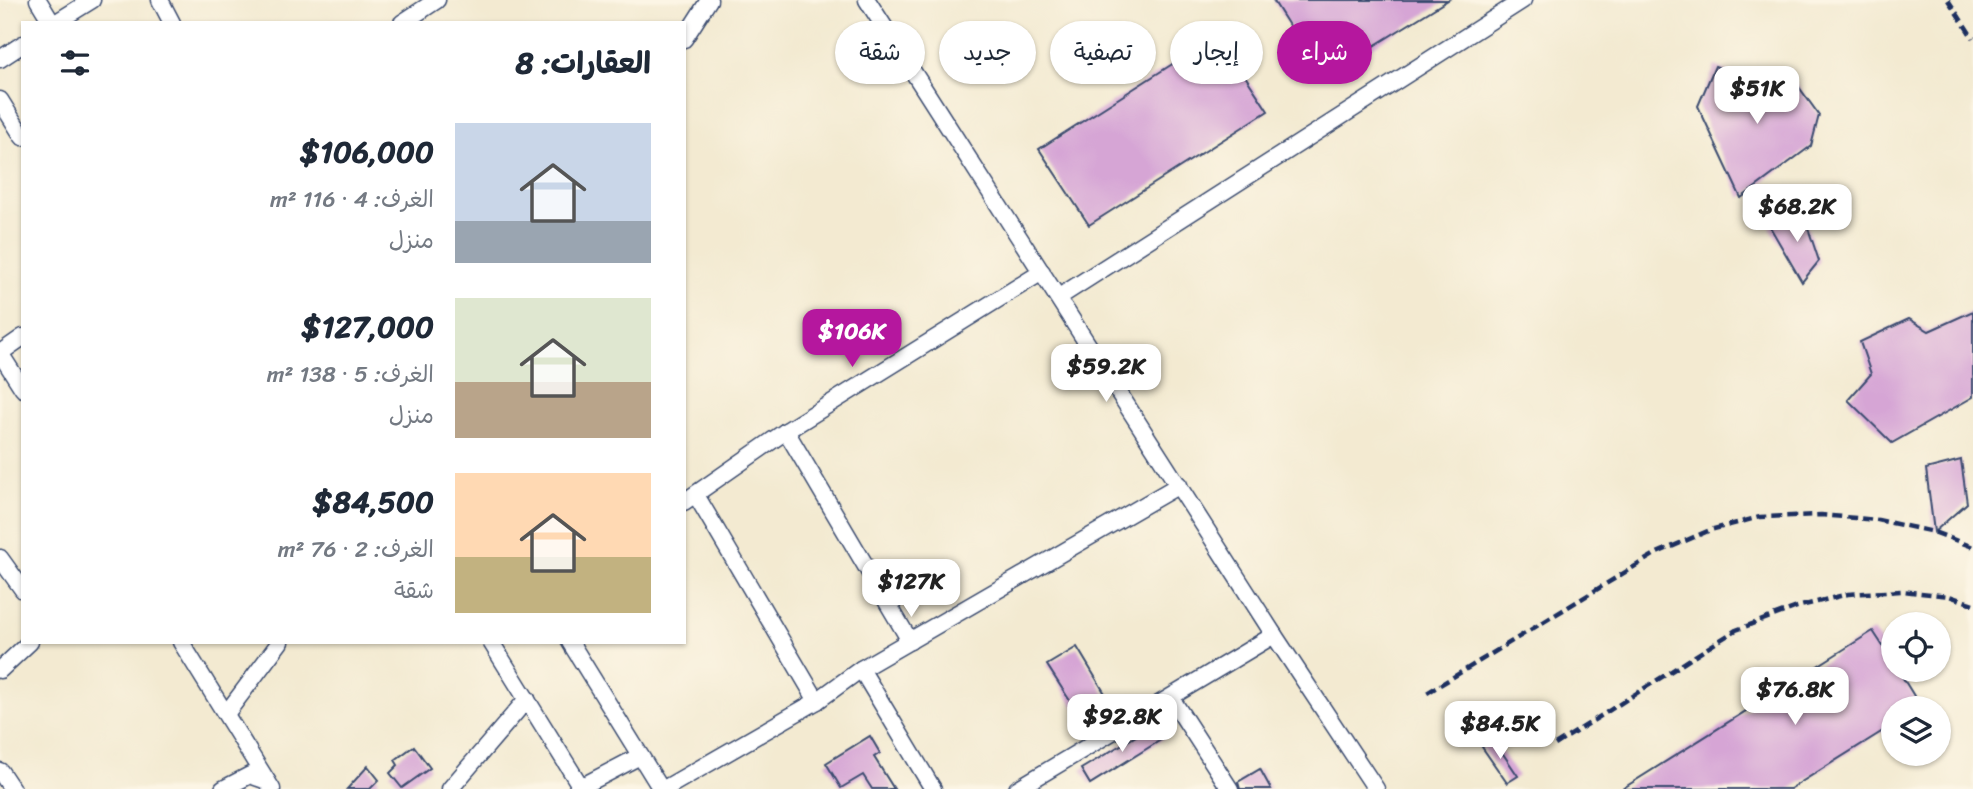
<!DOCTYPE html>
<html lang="ar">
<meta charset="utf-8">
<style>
:root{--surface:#fff;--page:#f2f2f3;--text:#1f2937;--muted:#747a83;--accent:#b5179e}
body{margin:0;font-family:Sriracha,"Playpen Sans Arabic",sans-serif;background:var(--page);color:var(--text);direction:rtl;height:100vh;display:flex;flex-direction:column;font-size:26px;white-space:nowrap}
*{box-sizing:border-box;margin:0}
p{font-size:23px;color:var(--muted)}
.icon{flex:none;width:38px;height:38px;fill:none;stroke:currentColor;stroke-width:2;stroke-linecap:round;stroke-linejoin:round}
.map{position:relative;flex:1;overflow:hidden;direction:ltr}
.side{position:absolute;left:21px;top:21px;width:665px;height:623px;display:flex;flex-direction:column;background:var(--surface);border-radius:0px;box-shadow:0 2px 5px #0004;direction:rtl}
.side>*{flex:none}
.hud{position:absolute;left:707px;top:21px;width:665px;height:63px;direction:rtl;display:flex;gap:14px}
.buttons{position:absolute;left:1881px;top:612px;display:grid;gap:14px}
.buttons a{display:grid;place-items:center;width:70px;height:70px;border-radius:50%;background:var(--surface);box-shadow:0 2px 5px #0004;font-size:35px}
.price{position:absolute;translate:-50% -60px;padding:0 16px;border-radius:14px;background:#fff;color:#222;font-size:23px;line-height:46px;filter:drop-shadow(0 2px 4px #0008)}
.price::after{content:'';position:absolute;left:50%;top:42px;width:21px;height:16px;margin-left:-10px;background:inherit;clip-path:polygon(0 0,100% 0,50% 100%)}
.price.selected{background:var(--accent);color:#fff}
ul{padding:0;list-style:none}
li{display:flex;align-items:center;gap:21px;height:175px;padding:0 35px}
li span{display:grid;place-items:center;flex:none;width:196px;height:140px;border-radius:0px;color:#555}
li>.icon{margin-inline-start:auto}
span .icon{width:84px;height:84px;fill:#fffc;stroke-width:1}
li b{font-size:30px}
h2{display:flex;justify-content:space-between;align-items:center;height:84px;padding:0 35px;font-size:30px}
.tag{padding:0 24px;border-radius:32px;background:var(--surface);box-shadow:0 2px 5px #0004;font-size:24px;line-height:63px}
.tag.selected{background:var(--accent);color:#fff}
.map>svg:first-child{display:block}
</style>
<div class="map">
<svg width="1973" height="789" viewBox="0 0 1973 789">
<rect width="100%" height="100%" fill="#fcf5e5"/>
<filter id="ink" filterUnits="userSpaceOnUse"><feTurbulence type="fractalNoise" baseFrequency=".0143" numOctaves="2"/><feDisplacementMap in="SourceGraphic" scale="14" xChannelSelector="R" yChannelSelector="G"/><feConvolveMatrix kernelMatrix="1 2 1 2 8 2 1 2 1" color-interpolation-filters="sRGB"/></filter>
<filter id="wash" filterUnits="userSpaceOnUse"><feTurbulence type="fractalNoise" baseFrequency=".00686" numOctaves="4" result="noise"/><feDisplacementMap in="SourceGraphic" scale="28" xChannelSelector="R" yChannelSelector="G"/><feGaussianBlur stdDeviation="1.57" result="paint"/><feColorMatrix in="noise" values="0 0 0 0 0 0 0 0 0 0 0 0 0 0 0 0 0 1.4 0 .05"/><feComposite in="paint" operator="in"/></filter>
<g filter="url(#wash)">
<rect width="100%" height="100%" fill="#f3ead1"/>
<g id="blocks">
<g fill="#d6a5d5">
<polygon points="1273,0 1448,0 1322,78"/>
<polygon points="1218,35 1268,111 1089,225 1039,149"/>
<polygon points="1715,66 1758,83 1796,83 1819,115 1811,146 1741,198 1698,106"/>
<polygon points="1802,210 1819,261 1802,282 1770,227"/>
<polygon points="1973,311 1973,397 1892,443 1848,400 1871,374 1860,342 1909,319 1929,331"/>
<polygon points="1961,460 1967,503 1934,532 1926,469"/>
<polygon points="1873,631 1894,663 1894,670 1898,670 1922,709 1894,709 1894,724 1790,789 1622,789"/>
<polygon points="1077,647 1110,702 1081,718 1047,665"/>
<polygon points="1156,724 1164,738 1090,784 1081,769"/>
<polygon points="870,736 880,753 874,757 894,789 872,789 863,775 841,788 826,763"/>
<polygon points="1493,739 1518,776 1507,783 1482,747"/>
<polygon points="414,746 430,768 402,788 390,773 398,765 395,760"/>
<polygon points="368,766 379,780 370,789 347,789"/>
<polygon points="1260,769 1271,789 1240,789 1238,782"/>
</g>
</g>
</g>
<g filter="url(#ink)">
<use href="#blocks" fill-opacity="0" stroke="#3b4b6f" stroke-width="2"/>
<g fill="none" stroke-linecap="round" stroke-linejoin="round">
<defs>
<g id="minor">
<polyline points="38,0 52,23"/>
<polyline points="160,0 172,23"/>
<polyline points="867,0 1274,635 1376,789"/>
<polyline points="55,23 92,0"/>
<polyline points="402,23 437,0"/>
<polyline points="684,39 709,0"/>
<polyline points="0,59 23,44"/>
<polyline points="0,100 23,137"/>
<polyline points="1059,297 1523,0"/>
<polyline points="0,353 23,389"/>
<polyline points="0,353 23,337"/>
<polyline points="786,431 910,641"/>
<polyline points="696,495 817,701"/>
<polyline points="684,502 786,431 1042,272"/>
<polyline points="0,558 23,590"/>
<polyline points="181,642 272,789"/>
<polyline points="491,642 581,787"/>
<polyline points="570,642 661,789"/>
<polyline points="861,669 933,789"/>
<polyline points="0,670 30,642"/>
<polyline points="1171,698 1230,789"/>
<polyline points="226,714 280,642"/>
<polyline points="0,771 12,789"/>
<polyline points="223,789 250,775 267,781"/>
<polyline points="450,789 527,699"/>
<polyline points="577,789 640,756"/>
<polyline points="664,789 817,701 861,669 1179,485"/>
<polyline points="1017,789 1274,635"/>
</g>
</defs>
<use href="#minor" stroke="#3b4b6f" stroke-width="19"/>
<use href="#minor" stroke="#fff" stroke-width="16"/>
<g stroke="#1b2f5e" stroke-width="4.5" stroke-dasharray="10 5" stroke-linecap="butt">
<polyline points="1948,0 1973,38"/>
<polyline points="1427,693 1655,554 1710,530 1760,517 1821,515 1878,520 1934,532 1973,547"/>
<polyline points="1555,745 1736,630 1797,607 1848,594 1902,591 1949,596 1973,604"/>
</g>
</g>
</g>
</svg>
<div class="buttons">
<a><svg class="icon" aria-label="locate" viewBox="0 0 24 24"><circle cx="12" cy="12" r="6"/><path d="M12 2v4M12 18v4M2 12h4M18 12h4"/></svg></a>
<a><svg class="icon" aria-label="layers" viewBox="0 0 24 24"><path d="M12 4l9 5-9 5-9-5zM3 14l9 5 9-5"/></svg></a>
</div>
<b class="price" style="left:1757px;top:126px">$51K</b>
<b class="price" style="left:1797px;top:244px">$68.2K</b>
<b class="price selected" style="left:852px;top:369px">$106K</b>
<b class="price" style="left:1106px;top:404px">$59.2K</b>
<b class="price" style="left:911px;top:619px">$127K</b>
<b class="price" style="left:1795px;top:727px">$76.8K</b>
<b class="price" style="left:1122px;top:754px">$92.8K</b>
<b class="price" style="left:1500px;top:761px">$84.5K</b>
<div class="hud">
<a class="tag selected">شراء</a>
<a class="tag">إيجار</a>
<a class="tag">تصفية</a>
<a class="tag">جديد</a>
<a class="tag">شقة</a>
</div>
<section class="side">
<h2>العقارات: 8<svg class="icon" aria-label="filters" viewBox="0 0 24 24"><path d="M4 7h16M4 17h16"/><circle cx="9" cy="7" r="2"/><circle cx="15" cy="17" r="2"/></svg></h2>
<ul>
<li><span style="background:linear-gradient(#c9d6e8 70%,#9aa5b1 0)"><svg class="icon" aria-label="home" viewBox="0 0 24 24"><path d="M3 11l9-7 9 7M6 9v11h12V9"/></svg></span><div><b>$106,000</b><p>الغرف: 4 · 116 m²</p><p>منزل</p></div></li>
<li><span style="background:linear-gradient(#dfe7d0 60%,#b9a48a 0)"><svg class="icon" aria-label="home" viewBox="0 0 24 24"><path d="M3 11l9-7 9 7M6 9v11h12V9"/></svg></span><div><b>$127,000</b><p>الغرف: 5 · 138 m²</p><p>منزل</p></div></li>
<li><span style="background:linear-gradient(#ffd9b3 60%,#c2b280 0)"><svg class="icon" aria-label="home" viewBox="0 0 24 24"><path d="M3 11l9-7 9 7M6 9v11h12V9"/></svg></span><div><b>$84,500</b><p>الغرف: 2 · 76 m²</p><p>شقة</p></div></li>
</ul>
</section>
</div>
